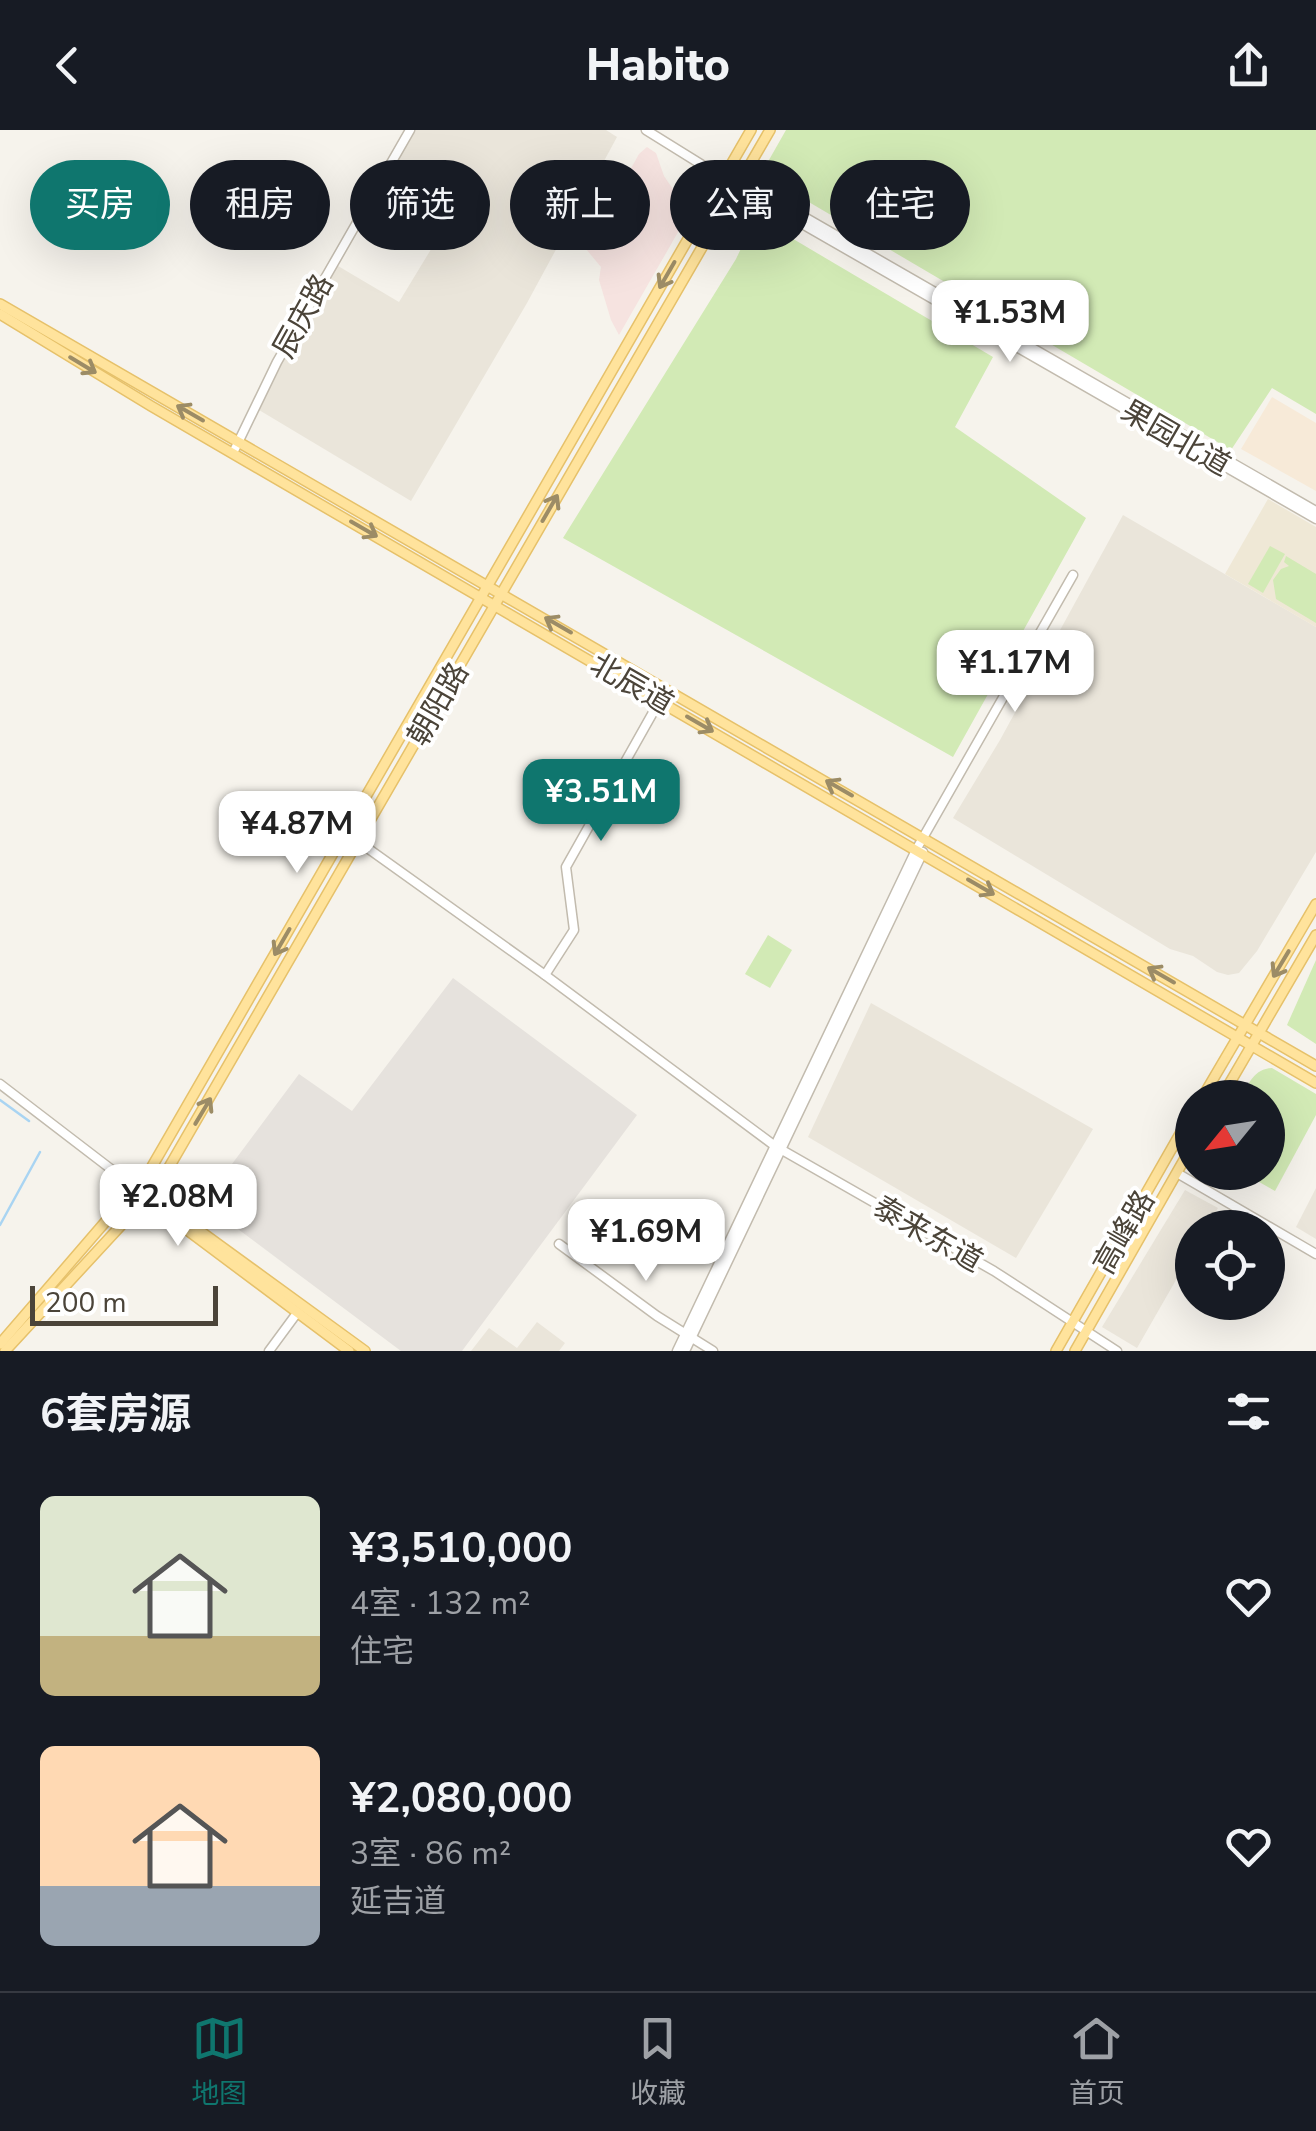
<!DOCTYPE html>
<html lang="zh">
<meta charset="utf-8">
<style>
:root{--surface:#171b24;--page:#20242c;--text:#f1f3f6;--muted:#9ea1a6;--line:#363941;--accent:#0f766e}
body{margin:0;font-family:"Nunito Sans","Noto Sans SC",sans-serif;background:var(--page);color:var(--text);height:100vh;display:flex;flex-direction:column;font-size:38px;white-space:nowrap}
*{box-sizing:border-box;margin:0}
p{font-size:32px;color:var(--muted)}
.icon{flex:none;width:55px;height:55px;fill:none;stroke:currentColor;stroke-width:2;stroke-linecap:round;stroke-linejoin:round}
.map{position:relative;height:1221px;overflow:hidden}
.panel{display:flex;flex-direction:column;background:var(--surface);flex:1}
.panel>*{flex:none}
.guide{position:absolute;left:30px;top:30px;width:1258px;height:90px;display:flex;gap:20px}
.needle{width:65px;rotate:240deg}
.tools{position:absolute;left:1175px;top:950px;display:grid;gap:20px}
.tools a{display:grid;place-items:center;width:110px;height:110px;border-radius:50%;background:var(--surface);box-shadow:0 10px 40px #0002;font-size:50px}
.scale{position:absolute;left:30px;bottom:25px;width:188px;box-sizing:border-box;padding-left:10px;border:5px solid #4b4439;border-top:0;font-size:28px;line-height:35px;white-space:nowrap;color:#4b4439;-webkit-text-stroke:8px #fff;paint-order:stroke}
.price{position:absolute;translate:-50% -85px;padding:0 22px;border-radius:20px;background:#fff;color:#222;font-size:32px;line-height:65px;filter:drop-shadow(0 2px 5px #0008)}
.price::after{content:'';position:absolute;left:50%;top:60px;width:30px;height:22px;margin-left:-15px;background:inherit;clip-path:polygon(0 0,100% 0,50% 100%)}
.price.selected{background:var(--accent);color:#fff}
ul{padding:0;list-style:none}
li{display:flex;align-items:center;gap:30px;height:250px;padding:0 40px}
li span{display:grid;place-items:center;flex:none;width:280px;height:200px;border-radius:15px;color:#555}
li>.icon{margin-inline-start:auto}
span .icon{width:120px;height:120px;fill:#fffc;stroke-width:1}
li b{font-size:42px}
h2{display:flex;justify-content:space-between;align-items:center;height:120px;padding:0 40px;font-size:42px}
.chip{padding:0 35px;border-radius:45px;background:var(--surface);box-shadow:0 10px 40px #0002;font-size:35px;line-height:90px}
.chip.selected{background:var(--accent);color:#fff}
header{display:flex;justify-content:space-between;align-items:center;height:130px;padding:0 40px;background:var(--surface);font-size:45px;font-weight:800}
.menu{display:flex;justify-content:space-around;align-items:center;height:140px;border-top:2px solid var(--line);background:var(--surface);font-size:28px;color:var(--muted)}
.menu a{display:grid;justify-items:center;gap:5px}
.menu .selected{color:var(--accent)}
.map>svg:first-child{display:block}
</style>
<header><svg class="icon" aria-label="back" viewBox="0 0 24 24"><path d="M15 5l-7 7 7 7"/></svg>Habito<svg class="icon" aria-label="share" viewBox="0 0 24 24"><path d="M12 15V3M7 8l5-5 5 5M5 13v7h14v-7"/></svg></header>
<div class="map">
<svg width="1316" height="1221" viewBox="0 0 1316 1221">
<rect width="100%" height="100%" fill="#f6f3ec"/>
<g fill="#eae5da">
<polygon points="410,0 606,0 617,7 527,173 411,371 254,277 333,133 399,172 433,116 366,75"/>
<polygon points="1123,385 1316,497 1316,722 1257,821 1239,843 1228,845 1217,842 1193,826 1170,819 953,688 1000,610"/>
<polygon points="871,873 1093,999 1016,1128 808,1007"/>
<polygon points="1316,1058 1316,1109 1296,1097"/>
<polygon points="1185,1060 1218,1078 1207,1097 1192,1098 1192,1122 1137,1218 1102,1197"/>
<polygon points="537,1192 565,1213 559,1221 471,1221 489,1198 517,1218"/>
</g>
<polygon fill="#f7ead8" points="1272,267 1316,293 1316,361 1241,319"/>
<polygon fill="#e6e2dd" points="453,848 637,985 462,1221 401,1221 203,1073 299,944 352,981"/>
<polygon fill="#efe8d6" points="1268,369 1316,397 1316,497 1225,444"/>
<polygon fill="#f6e3e0" points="647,17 656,23 664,46 689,83 619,205 611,190 599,150 601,137 586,119 639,24"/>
<g fill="#d2eab5">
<polygon points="786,0 1316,0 1316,284 1272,258 1231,320 761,44"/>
<polygon points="756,87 993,227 955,297 1086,388 953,627 563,408 736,129"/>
<polygon points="1270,416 1285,424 1263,463 1248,454"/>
<polygon points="1286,426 1316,444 1316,493 1276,469 1273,450 1281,439 1289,436 1284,432"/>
<polygon points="768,805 792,820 770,858 745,844"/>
<polygon points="1316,830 1316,914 1287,895"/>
<path d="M 1272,938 L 1316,964 L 1316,985 L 1275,1061 L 1243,1043 L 1268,1042 L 1268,968 L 1241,967 C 1249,953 1254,939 1272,938 Z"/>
</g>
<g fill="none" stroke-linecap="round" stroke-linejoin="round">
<g stroke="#a9d4f2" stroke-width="2.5">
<polyline points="0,970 29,991"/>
<polyline points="0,1095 40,1022"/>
</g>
<defs>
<g id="minor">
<polyline points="646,0 736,56 1316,389"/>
<polyline points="726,42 1316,381"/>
<polyline points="233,323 277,232 410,0"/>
<polyline points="345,702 545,845 775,1016 994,1141 1117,1221"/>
<polyline points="545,845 574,800 566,737 660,570"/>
<polyline points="0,954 137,1059"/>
<polyline points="1177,1043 1316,1124"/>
<polyline points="559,1114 657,1186 713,1221"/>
<polyline points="269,1221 297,1183"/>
<polyline points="677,1221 916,720 1073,445"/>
<polyline points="685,1221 923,722"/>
</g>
<g id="major">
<polyline points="0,174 1316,936"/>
<polyline points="0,184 151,276 1316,953"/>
<polyline points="1202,968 1316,774"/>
<polyline points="1221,968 1316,805"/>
<polyline points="145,1061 365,1221"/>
<polyline points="143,1067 349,1221"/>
<polyline points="0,1214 150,1040 751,0"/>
<polyline points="5,1221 151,1063 168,1039 770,0"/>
<polyline points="1056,1221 1192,983"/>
<polyline points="1075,1221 1192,1016"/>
</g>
</defs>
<use href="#minor" stroke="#c2bbae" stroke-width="11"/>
<use href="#major" stroke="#e6c16a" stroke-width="12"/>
<use href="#minor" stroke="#fff" stroke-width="8"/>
<use href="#major" stroke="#ffe39c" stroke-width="9"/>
</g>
<defs><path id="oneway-shaft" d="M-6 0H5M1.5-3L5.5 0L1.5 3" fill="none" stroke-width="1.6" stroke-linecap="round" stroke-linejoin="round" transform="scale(2.5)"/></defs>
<g stroke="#9c8c66">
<use href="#oneway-shaft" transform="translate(667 145) rotate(120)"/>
<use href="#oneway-shaft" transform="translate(83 235) rotate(31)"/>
<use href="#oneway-shaft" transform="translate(190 283) rotate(-150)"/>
<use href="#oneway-shaft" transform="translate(550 378) rotate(-60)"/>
<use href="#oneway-shaft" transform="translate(364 399) rotate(30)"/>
<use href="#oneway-shaft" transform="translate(558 495) rotate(-150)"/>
<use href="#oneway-shaft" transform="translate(700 594) rotate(30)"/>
<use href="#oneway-shaft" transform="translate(839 658) rotate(-150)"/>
<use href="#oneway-shaft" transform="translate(981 757) rotate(30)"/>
<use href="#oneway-shaft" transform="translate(282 812) rotate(120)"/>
<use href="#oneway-shaft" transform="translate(1281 834) rotate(121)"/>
<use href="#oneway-shaft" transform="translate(1161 845) rotate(-150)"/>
<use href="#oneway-shaft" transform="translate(203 981) rotate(-59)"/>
</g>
<g text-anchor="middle" stroke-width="8" stroke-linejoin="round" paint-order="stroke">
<g font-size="30" fill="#4b4439" stroke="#fff">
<text transform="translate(303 186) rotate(-61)" y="10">辰庆路</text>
<text transform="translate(1176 308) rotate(30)" y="10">果园北道</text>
<text transform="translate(632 554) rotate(30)" y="10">北辰道</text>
<text transform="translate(438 574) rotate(-60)" y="10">朝阳路</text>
<text transform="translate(1124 1102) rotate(-60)" y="10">高峰路</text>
<text transform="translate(928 1104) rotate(30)" y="10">泰来东道</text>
</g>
</g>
</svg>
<div class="tools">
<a><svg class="needle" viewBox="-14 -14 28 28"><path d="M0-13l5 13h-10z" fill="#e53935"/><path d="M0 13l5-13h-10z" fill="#9ea1a6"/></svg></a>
<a><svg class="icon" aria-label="locate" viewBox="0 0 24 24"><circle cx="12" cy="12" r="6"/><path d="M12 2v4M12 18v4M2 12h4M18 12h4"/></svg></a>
</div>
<div class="scale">200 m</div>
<b class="price" style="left:1010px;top:235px">¥1.53M</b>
<b class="price" style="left:1015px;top:585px">¥1.17M</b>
<b class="price selected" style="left:601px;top:714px">¥3.51M</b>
<b class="price" style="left:297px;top:746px">¥4.87M</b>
<b class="price" style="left:178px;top:1119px">¥2.08M</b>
<b class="price" style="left:646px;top:1154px">¥1.69M</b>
<div class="guide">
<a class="chip selected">买房</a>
<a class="chip">租房</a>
<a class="chip">筛选</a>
<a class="chip">新上</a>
<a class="chip">公寓</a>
<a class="chip">住宅</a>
</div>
</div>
<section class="panel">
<h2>6套房源<svg class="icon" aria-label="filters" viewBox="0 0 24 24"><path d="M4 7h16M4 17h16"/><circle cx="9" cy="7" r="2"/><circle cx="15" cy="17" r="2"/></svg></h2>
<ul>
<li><span style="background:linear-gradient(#dfe7d0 70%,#c2b280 0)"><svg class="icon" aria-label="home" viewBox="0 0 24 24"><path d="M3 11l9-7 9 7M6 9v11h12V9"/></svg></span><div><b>¥3,510,000</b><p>4室 · 132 m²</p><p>住宅</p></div><svg class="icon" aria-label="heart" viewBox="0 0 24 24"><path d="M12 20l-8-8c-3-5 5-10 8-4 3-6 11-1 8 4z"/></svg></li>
<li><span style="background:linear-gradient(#ffd9b3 70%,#9aa5b1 0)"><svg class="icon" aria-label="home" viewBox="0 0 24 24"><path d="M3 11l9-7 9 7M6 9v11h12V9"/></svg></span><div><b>¥2,080,000</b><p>3室 · 86 m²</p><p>延吉道</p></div><svg class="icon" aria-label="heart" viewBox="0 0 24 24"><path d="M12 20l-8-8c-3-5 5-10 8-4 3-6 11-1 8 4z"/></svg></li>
</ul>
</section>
<nav class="menu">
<a class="selected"><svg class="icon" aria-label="map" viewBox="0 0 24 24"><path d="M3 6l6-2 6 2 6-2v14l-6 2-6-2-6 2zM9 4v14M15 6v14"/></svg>地图</a>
<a><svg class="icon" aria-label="saved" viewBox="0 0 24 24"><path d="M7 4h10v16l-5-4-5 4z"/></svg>收藏</a>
<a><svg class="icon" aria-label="home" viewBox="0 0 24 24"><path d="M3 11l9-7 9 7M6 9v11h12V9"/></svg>首页</a>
</nav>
